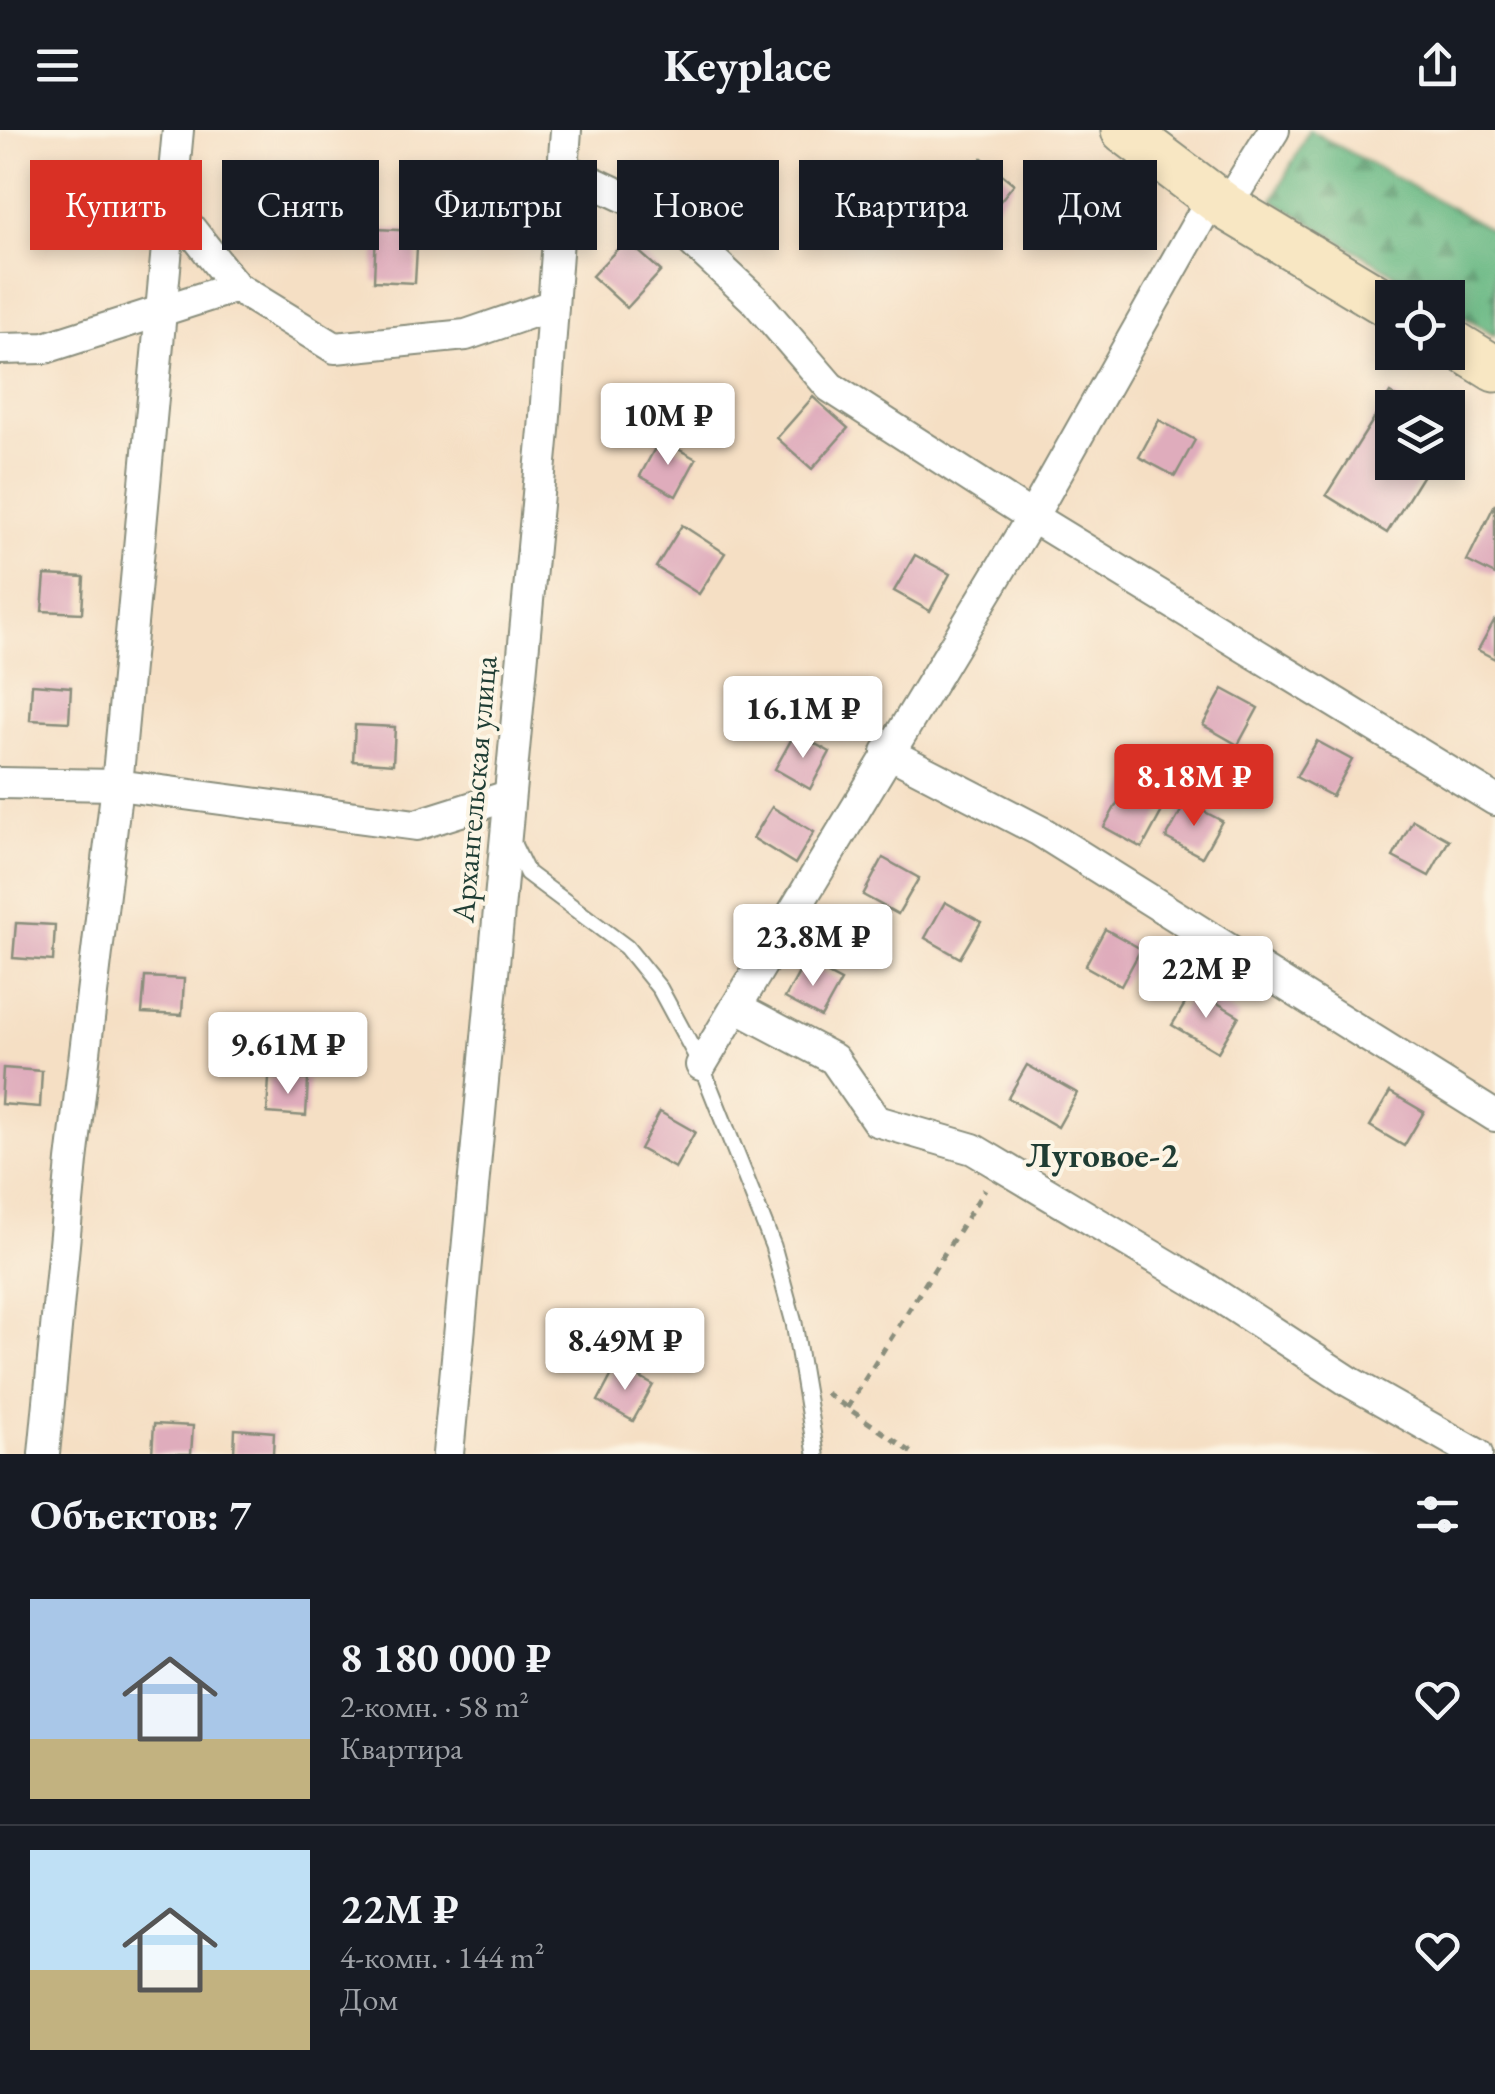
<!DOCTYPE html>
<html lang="ru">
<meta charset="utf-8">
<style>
:root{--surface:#171b24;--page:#20242c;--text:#f1f3f6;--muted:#9ea1a6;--line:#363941;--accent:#d93025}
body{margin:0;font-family:"EB Garamond",serif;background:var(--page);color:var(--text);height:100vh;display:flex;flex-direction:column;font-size:38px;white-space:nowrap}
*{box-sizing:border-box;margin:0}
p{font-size:32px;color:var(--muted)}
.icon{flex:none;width:55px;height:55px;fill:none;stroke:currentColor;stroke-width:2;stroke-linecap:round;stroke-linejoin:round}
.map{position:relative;height:1324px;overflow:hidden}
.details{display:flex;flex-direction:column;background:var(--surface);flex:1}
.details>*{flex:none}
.top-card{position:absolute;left:30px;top:30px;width:1435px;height:90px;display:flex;gap:20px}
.controls{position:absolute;left:1375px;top:150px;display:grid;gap:20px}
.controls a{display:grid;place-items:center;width:90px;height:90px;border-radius:0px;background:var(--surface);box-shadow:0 5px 15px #0003;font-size:50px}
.price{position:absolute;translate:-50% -85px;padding:0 22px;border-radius:10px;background:#fff;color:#222;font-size:32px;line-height:65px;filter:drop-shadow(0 2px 5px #0008)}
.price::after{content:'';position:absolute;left:50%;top:60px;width:30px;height:22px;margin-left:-15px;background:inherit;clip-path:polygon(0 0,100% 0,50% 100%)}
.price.on{background:var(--accent);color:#fff}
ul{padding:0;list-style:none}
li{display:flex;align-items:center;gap:30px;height:250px;padding:0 30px}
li+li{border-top:2px solid var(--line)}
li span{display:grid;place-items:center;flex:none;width:280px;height:200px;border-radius:0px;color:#555}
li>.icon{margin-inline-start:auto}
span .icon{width:120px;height:120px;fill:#fffc;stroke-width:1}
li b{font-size:42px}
h2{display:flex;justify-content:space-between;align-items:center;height:120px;padding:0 30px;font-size:42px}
.tag{padding:0 35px;border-radius:0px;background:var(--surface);box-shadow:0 5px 15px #0003;font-size:35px;line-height:90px}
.tag.on{background:var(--accent);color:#fff}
header{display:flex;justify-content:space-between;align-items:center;height:130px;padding:0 30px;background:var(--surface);font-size:45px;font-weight:700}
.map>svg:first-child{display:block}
</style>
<header><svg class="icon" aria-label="menu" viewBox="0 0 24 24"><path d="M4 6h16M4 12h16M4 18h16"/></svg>Keyplace<svg class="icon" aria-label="share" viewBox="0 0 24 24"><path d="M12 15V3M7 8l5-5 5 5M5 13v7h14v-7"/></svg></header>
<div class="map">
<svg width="1495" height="1324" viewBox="0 0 1495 1324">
<defs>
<pattern id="forest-firs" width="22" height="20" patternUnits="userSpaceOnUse" patternTransform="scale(2.5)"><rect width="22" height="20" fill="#68b883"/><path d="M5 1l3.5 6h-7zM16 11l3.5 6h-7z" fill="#55976c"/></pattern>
</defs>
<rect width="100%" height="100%" fill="#fcf5e5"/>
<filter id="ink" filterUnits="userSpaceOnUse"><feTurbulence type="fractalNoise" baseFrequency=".01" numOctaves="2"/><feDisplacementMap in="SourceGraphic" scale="20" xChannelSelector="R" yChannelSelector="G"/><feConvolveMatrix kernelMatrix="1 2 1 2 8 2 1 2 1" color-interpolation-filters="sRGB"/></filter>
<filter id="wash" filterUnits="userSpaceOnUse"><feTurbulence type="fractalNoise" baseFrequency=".0048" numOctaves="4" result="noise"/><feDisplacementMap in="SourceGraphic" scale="40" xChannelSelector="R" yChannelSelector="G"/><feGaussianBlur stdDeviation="2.25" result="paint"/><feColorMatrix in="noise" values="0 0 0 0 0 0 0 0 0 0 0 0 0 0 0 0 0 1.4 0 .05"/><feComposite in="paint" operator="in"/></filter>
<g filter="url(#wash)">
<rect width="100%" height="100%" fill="#f5dfc4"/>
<polygon fill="url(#forest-firs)" stroke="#447a5c" stroke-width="2.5" points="1309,0 1495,102 1495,206 1448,177 1448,168 1432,167 1273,70"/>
<g id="blocks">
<g fill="#dfacbc">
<polygon points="982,28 1014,54 983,92 951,66"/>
<polygon points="376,99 418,101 415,153 374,151"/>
<polygon points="626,110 661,141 627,178 592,146"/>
<polygon points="1390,263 1414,278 1392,278 1392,332 1431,332 1387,403 1326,365"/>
<polygon points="813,267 848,298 812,339 777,308"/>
<polygon points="1159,290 1195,310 1175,346 1139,327"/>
<polygon points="660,309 696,329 676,366 640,346"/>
<polygon points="1495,374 1495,445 1467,431"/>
<polygon points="682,395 725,423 699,464 656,437"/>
<polygon points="915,425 950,444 930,481 894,461"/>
<polygon points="45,445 84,447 82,483 42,481"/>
<polygon points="1495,489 1495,529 1478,520"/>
<polygon points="32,554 71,557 69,592 30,590"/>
<polygon points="1223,559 1258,578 1238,615 1203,595"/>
<polygon points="355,595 395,597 393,634 353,631"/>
<polygon points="795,603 830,622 810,659 775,639"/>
<polygon points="1317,611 1352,630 1332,666 1296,647"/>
<polygon points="1136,639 1174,659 1142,718 1104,697"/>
<polygon points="1186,672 1222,691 1202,727 1166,708"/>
<polygon points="772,677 814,702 795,734 753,708"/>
<polygon points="1413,690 1449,710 1429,746 1393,727"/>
<polygon points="883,728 919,748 898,784 863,765"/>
<polygon points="945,772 981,792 960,828 925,808"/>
<polygon points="16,793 55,795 53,831 13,828"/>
<polygon points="1105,799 1141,819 1121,856 1085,836"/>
<polygon points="805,832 841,851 821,887 785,868"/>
<polygon points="145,847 184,849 182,885 142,883"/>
<polygon points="1194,859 1239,886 1218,922 1172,895"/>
<polygon points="1027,935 1077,963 1058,997 1008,968"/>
<polygon points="3,938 42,941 40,977 1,974"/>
<polygon points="269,948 308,950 306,986 267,983"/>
<polygon points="1390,962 1424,982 1404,1016 1370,996"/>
<polygon points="660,982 695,1002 675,1038 640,1019"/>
<polygon points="617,1235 653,1255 633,1291 598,1271"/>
<polygon points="154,1294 193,1296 191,1324 152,1324"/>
<polygon points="235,1299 274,1302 273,1324 234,1324"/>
</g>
</g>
</g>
<g filter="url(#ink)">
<use href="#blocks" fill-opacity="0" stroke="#8a8e7c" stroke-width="2.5"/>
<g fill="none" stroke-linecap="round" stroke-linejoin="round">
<defs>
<polyline id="service" points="511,710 527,743 626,817 660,859 701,935 773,1116 794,1193 816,1324"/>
<g id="minor">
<polyline points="178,0 171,74 236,157"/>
<polyline points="563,38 665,86 755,170 830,257 1032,387 1495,670"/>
<polyline points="1226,77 1274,0"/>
<polyline points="0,219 45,218 236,157 335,218 466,205 553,175"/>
<polyline points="887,622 1040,701 1495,986"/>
<polyline points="0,653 117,655 416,695 508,666"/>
<polyline points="736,877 834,929 877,991 973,1019 1206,1158 1350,1252 1477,1324"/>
<polyline points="701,935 1032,387 1213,66"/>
<polyline points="44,1324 72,1031 117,655 171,74"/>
<polyline points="448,1324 544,300 566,0"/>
</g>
<g id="secondary">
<polyline points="1124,0 1226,77 1392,177"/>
<polyline points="1448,210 1495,239"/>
</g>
</defs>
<use href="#service" stroke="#8a8e7c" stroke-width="19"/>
<use href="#minor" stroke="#8a8e7c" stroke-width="34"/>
<use href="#secondary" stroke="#8a8e7c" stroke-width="49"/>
<g stroke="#8a8e7c" stroke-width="5" stroke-dasharray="8 8" stroke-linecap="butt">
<polyline points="826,1263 914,1324"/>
<polyline points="847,1278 985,1059"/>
</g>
<use href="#service" stroke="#fff" stroke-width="15"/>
<use href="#minor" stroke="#fff" stroke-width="30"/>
<use href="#secondary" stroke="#f8e7c3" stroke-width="45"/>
</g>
</g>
<g text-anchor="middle" stroke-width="8" stroke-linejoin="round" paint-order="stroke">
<g font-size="32" fill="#1f3d34" stroke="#fcf5e5">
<text transform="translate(474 659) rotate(-85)" y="11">Архангельская улица</text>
</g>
<g font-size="35" font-weight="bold" fill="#1f3d34" stroke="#fcf5e5">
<text x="1102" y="1037">Луговое-2</text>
</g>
</g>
</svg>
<div class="controls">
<a><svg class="icon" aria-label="locate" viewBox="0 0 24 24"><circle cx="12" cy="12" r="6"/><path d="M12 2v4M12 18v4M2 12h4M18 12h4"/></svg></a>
<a><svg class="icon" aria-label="layers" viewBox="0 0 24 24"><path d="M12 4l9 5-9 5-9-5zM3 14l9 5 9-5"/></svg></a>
</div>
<b class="price" style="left:668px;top:338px">10M ₽</b>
<b class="price" style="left:803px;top:631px">16.1M ₽</b>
<b class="price on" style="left:1194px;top:699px">8.18M ₽</b>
<b class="price" style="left:813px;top:859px">23.8M ₽</b>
<b class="price" style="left:1206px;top:891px">22M ₽</b>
<b class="price" style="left:288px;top:967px">9.61M ₽</b>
<b class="price" style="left:625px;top:1263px">8.49M ₽</b>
<div class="top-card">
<a class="tag on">Купить</a>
<a class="tag">Снять</a>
<a class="tag">Фильтры</a>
<a class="tag">Новое</a>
<a class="tag">Квартира</a>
<a class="tag">Дом</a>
</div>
</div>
<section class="details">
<h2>Объектов: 7<svg class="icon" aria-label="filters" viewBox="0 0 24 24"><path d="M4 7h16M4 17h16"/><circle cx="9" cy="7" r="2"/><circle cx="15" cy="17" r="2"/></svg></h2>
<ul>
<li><span style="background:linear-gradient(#a9c7e8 70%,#c2b280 0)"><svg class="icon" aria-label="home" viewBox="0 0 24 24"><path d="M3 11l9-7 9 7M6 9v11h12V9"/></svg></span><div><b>8 180 000 ₽</b><p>2-комн. · 58 m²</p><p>Квартира</p></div><svg class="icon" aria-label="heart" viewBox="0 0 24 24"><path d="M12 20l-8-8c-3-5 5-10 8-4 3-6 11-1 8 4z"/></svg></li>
<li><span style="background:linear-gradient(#bfe0f5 60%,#c2b280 0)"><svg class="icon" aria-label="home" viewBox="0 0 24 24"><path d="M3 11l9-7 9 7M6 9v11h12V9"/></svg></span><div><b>22M ₽</b><p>4-комн. · 144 m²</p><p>Дом</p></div><svg class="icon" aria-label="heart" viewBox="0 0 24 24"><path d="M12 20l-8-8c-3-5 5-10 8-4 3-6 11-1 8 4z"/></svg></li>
</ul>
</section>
